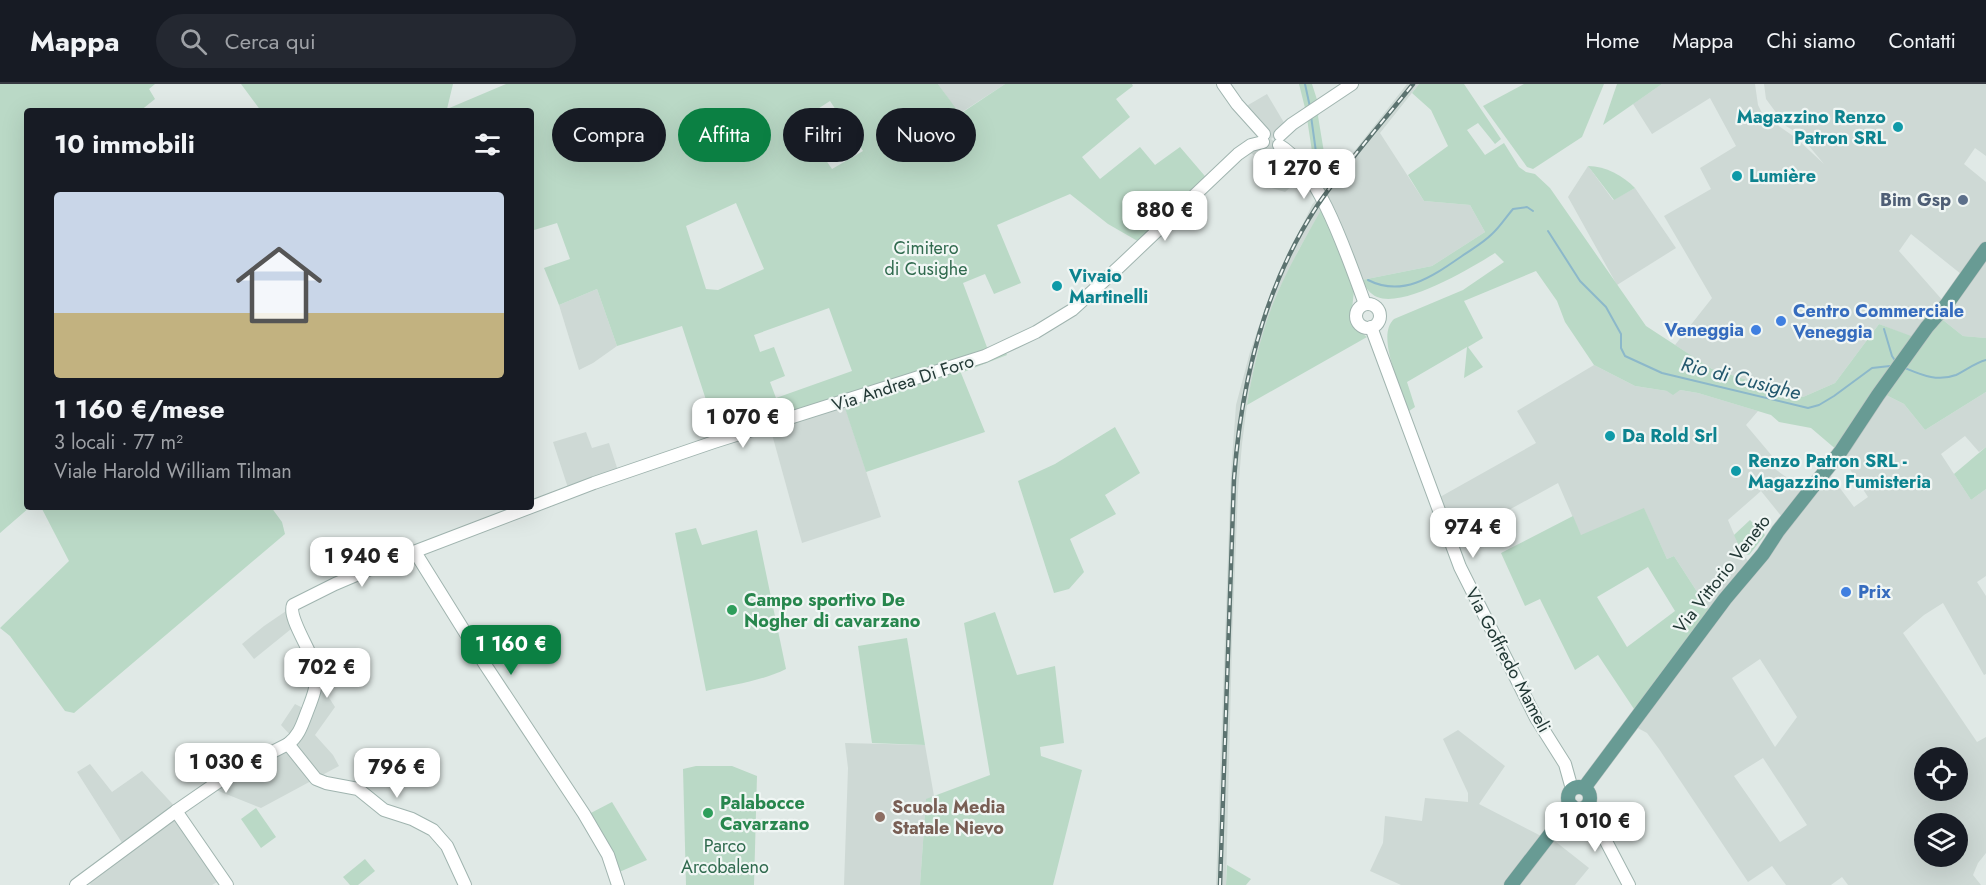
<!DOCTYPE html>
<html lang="it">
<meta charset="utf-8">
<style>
:root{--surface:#171b24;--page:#242831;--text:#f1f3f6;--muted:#9ea1a6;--line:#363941;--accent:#0b8043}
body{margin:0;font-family:Jost,sans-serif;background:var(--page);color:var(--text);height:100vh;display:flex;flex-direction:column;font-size:22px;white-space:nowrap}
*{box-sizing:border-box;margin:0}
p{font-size:20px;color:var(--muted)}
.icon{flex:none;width:33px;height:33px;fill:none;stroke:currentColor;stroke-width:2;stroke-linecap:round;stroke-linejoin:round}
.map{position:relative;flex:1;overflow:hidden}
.drawer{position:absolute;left:24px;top:24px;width:510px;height:402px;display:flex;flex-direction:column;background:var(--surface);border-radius:6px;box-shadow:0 6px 24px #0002}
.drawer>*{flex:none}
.banner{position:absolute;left:552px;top:24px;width:570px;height:54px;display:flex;gap:12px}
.controls{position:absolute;left:1914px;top:663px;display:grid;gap:12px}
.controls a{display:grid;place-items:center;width:54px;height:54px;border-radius:50%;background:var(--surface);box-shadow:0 6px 24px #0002;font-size:30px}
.price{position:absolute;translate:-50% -51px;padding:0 14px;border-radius:12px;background:#fff;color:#222;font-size:20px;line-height:39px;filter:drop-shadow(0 2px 3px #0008)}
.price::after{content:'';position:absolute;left:50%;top:36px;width:18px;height:14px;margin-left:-9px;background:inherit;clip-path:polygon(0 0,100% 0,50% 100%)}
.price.active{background:var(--accent);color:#fff}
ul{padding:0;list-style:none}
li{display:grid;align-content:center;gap:12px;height:318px;padding:0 30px}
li+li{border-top:2px solid var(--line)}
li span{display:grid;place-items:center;height:186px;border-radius:6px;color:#555}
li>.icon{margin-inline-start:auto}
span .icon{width:108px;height:108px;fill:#fffc;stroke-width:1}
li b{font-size:26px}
h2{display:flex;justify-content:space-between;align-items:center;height:72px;padding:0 30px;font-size:26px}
.chip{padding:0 21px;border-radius:27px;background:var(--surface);box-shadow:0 6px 24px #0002;font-size:21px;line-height:54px}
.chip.active{background:var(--accent);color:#fff}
header{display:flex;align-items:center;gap:36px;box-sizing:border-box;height:84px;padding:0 30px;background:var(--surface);border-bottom:2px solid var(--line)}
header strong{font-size:28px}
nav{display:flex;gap:33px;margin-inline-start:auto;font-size:21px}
.search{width:420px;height:54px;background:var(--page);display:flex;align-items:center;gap:15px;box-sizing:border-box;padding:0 21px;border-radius:33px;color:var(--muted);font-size:22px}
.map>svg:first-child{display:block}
</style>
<header>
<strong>Mappa</strong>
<div class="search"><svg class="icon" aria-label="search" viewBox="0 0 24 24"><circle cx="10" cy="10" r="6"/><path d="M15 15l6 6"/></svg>Cerca qui</div>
<nav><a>Home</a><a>Mappa</a><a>Chi siamo</a><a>Contatti</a></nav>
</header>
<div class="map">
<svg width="1986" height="801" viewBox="0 0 1986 801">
<rect width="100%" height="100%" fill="#e0e9e6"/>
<g fill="#ced9d5" fill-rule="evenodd">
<polygon points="938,0 1005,0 959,30"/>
<polygon points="1407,0 1419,0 1380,49 1424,117 1470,121 1485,148 1432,182 1362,196 1325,120 1298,167 1276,212 1256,275 1247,321 1242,360 1238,407 1232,558 1226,801 1216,801 1231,388 1236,321 1250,268 1270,210 1312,121"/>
<path d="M 1662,0 L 1755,0 L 1758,21 L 1763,31 L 1796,54 L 1824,80 L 1799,50 L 1786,42 L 1766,15 L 1764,0 L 1986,0 L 1986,72 L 1975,64 L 1964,80 L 1986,98 L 1986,254 L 1963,252 L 1938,232 L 1919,256 L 1879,240 L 1835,299 L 1803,313 L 1712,285 L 1675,261 L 1712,214 L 1664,132 L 1711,105 L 1700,84 L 1736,62 L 1710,14 L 1652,50 L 1633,20 ZM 1911,150 L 1966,194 L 1944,218 L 1899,167 Z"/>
<polygon points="1267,10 1286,42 1271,55 1293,74 1305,91 1285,108 1262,101 1268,81 1248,67 1270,55 1243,24"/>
<polygon points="1588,82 1613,116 1635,104 1676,164 1617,201 1568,113"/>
<polygon points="597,205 617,262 593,279 579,286 559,221"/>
<path d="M 1594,281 L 1635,302 L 1667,307 L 1680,306 L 1698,309 L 1758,327 L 1746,341 L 1778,379 L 1775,385 L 1807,408 L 1825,384 L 1854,423 L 1868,413 L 1838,367 L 1880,308 L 1904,320 L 1925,346 L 1986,308 L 1986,363 L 1979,368 L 1965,352 L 1941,370 L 1971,416 L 1986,405 L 1986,492 L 1977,498 L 1986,512 L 1986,590 L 1984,591 L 1943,519 L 1924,531 L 1903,549 L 1977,658 L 1986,653 L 1986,769 L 1978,779 L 1973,791 L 1981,801 L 1848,801 L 1842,793 L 1831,801 L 1786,801 L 1772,782 L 1748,798 L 1659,665 L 1647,649 L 1634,642 L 1714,534 L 1674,472 L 1667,475 L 1644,425 L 1581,452 L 1558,399 L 1456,455 L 1440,413 L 1536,359 L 1517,327 ZM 1761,407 L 1786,438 L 1752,482 L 1742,469 L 1728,436 ZM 1760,575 L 1797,633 L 1775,663 L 1732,594 ZM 1763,674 L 1807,741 L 1780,758 L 1734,692 ZM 1924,674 L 1958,674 L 1958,706 L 1924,706 ZM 1924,740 L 1958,740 L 1958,772 L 1924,772 Z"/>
<polygon points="842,314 881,433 802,459 770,343"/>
<polygon points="586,348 592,364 609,359 620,393 570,410 553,358"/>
<polygon points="289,525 296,541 254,575 242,560 264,542"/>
<polygon points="317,595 335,623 315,651 333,671 339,682 261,724 211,704 292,653 281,641 295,620 305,625"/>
<polygon points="1458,646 1505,682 1479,720 1549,756 1551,754 1589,784 1575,801 1401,801 1370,787 1383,759 1385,732 1422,737 1425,714 1468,718 1468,709 1443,655"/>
<polygon points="845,659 925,661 934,712 926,716 920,801 844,801 848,684"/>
<polygon points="90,680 112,708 142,687 179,727 224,794 212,801 91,801 84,796 126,765 77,688"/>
</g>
<g fill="#bad9c6" fill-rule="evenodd">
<polygon points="0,0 155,0 149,5 155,15 140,27 27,27 27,423 30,423 0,449"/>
<path d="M 241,0 L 453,0 L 447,25 L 506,0 L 938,0 L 960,30 L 1005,0 L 1132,0 L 1133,2 L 1116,15 L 1130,33 L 1082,73 L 1100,95 L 1140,63 L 1155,81 L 1180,63 L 1210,98 L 1141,159 L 1108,140 L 1070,110 L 997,141 L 1021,199 L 994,210 L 985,190 L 963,199 L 988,266 L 1002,260 L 1007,271 L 961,289 L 985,348 L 866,388 L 842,315 L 720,359 L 682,242 L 617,262 L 597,205 L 559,221 L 544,184 L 570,175 L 557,139 L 531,147 L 531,27 L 261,27 ZM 830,17 L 863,67 L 832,85 L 799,37 ZM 736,119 L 764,185 L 718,206 L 706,205 L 686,142 ZM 829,224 L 852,287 L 776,314 L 770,298 L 785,292 L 774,263 L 760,268 L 754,251 Z"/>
<polygon points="1299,0 1312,0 1320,25 1318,32 1329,99 1317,114 1305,91 1313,74 1306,28"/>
<path d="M 1419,0 L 1464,0 L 1501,55 L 1495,60 L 1478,39 L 1467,46 L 1485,71 L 1504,59 L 1519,83 L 1526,88 L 1535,90 L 1550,104 L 1646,242 L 1712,285 L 1803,313 L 1835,299 L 1879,240 L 1919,255 L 1938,232 L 1963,252 L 1986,254 L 1986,308 L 1925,346 L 1904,320 L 1880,308 L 1838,367 L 1811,344 L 1779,338 L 1771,331 L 1698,309 L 1680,306 L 1673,311 L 1667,307 L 1635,302 L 1594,281 L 1565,238 L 1557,217 L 1536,187 L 1464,217 L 1483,254 L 1468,263 L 1483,283 L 1464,294 L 1467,263 L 1407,298 L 1415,323 L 1409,327 C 1402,305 1375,252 1394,235 L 1463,206 L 1504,178 L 1495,169 C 1471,184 1405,224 1377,213 C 1370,210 1365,203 1362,196 L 1432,182 L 1485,148 L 1470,121 L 1424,117 L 1408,91 L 1448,62 L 1431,26 L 1412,9 Z"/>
<polygon points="1524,0 1604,0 1582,53 1533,85 1527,83 1483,22"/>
<polygon points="1617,0 1662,0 1603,41"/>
<path d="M 1588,82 C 1606,82 1623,92 1635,104 L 1614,116 Z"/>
<path d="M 1325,119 L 1354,207 L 1351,234 L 1354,243 L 1367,253 L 1247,321 C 1253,284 1262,245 1277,210 C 1291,178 1308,149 1325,119 Z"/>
<polygon points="1115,343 1140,389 1105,411 1116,430 1070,455 1084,488 1069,505 1054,509 1018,397 1055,380"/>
<polygon points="1986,363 1986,405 1971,416 1954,390"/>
<polygon points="41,423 271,423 282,438 285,450 74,629 65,627 10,552 0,544 69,477"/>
<path d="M 1644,424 L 1667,475 L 1674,472 L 1714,534 L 1640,634 L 1598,571 L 1575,586 L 1540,515 L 1525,522 L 1501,469 L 1573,432 L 1581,451 ZM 1648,483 L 1675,527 L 1627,563 L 1597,513 Z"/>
<polygon points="1750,436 1765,451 1749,471 1742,469 1734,451"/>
<path d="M 696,444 L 702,461 L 757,446 L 786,585 C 762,597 732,601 706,607 L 675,449 Z"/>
<polygon points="995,528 1017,591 1055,582 1064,659 1040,663 1041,672 1082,686 1053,801 920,801 926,715 990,691 964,539"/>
<polygon points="907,554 925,661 872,659 858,562"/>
<polygon points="696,682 732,682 757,692 754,801 686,801 683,685"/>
<polygon points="612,718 647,776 617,789 587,731"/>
<polygon points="256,724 276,753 261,764 241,735"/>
<polygon points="365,775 375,787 358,801 350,801 343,793"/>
<polygon points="1227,781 1251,795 1246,801 1226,801"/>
</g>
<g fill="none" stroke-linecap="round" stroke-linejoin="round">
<g stroke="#8cb8ca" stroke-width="2">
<polyline points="1305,0 1310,23"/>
<polyline points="1311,32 1320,97"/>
<polyline points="1548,147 1580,197 1606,223 1621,250 1621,264 1625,272 1662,289 1808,324 1819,321 1834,312 1872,284 1890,282"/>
<path d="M 1368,196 C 1403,214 1433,192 1462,172 C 1472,165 1483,159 1492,150 C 1500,143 1506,133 1513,125 L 1527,123 L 1533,127"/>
<polyline points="1884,245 1892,272 1896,278"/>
<path d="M 1905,284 C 1922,291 1937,298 1956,291 C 1966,286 1975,279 1986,276"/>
</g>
<defs>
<g id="secondary">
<polyline points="1223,0 1237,20 1264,50"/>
<polyline points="1280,51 1292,40 1352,0"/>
<path d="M 1279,61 C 1319,84 1349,177 1365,220"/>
<circle cx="1368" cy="232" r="12"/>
<polyline points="1371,243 1460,483 1536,634 1565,680 1572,705"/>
<polyline points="415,468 486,582 584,730 608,771 618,801"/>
<polyline points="288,660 316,695 326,699 358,705 384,726 412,735 433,746 447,762 465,801"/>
<polyline points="1587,721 1629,801"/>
<polyline points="176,727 227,801"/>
<path d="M 76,801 L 176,727 L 231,689 L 288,660 C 299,652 302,641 307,628 C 312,615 318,601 316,587 C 314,570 287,534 293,521 L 335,500 L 382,480 L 594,399 L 714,358 L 985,272 L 1036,248 L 1072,226 L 1119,183 L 1238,70 L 1251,61 L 1263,58"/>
</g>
<g id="primary">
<circle cx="1579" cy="714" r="11"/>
<polyline points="1584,704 1725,515 1763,470 1778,447 1841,367 1878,311 1927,243 1947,220 1986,165"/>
<polyline points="1511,801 1572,722"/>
</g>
</defs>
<use href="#secondary" stroke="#a0b4af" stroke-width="14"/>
<use href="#primary" stroke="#bdc3c2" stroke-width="15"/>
<use href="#secondary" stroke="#fff" stroke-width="12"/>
<use href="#primary" stroke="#689b94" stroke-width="14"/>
<defs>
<path id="rail" d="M 1220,801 L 1234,395 C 1241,300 1264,203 1317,122 C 1346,79 1381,40 1413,0"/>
</defs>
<use href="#rail" stroke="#5c7370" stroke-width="4.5"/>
<use href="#rail" stroke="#f0f6f4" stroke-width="2" stroke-dasharray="7" stroke-linecap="butt"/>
</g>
<g fill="#0f9aa8" stroke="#f0f6f4" stroke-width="2">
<circle cx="1898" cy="43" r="6"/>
<circle cx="1737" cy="92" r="6"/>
<circle cx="1057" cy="202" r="6"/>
<circle cx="1610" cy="352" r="6"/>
<circle cx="1736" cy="387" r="6"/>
</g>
<circle fill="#5c6f8a" stroke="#f0f6f4" stroke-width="2" cx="1963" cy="116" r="6"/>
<g fill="#3f7fe0" stroke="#f0f6f4" stroke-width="2">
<circle cx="1781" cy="237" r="6"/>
<circle cx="1756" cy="246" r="6"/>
<circle cx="1846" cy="508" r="6"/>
</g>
<g fill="#2e9e5b" stroke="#f0f6f4" stroke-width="2">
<circle cx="732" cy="526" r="6"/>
<circle cx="708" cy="729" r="6"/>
</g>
<circle fill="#8d6e63" stroke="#f0f6f4" stroke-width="2" cx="880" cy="733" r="6"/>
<g text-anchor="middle" stroke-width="4.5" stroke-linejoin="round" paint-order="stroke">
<g font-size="18" font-weight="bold" fill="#0d838f" stroke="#f0f6f4" text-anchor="start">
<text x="1886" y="39" text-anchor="end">Magazzino Renzo<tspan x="1886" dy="21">Patron SRL</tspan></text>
<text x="1749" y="98">Lumière</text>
<text x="1069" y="198">Vivaio<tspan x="1069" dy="21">Martinelli</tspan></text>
<text x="1622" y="358">Da Rold Srl</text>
<text x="1748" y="383">Renzo Patron SRL -<tspan x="1748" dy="21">Magazzino Fumisteria</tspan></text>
</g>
<g font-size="18" font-weight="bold" fill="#4e5e75" stroke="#f0f6f4" text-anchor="end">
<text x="1951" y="122">Bim Gsp</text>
</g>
<g font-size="18" fill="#306a4e" stroke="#f0f6f4">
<text x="926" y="170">Cimitero<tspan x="926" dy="21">di Cusighe</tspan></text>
<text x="725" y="768">Parco<tspan x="725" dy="21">Arcobaleno</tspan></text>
</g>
<g font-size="18" font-weight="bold" fill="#366cbe" stroke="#f0f6f4" text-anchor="start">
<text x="1793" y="233">Centro Commerciale<tspan x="1793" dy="21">Veneggia</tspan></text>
<text x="1744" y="252" text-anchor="end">Veneggia</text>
<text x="1858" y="514">Prix</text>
</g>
<g font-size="18" fill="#223835" stroke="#f0f6f4">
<text transform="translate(903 299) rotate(-18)" y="6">Via Andrea Di Foro</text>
<text transform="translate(1722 490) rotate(-52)" y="6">Via Vittorio Veneto</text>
<text transform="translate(1508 576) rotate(62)" y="6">Via Goffredo Mameli</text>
</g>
<g font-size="18" font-weight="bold" fill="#27864d" stroke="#f0f6f4" text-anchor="start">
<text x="744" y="522">Campo sportivo De<tspan x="744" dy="21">Nogher di cavarzano</tspan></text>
<text x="720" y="725">Palabocce<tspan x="720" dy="21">Cavarzano</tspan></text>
</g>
<g font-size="18" font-weight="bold" fill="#785e54" stroke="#f0f6f4" text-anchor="start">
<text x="892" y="729">Scuola Media<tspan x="892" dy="21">Statale Nievo</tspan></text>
</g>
<g font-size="20" font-style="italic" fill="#22576d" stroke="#f0f6f4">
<text transform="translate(1741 294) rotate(14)" y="7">Rio di Cusighe</text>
</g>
</g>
</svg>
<div class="controls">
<a><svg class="icon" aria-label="locate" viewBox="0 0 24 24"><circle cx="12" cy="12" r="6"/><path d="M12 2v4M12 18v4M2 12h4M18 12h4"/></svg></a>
<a><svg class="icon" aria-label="layers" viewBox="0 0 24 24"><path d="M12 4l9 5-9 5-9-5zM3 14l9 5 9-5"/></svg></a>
</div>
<b class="price" style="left:1304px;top:116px">1 270 €</b>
<b class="price" style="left:1165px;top:158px">880 €</b>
<b class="price" style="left:743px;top:365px">1 070 €</b>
<b class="price" style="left:1473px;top:475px">974 €</b>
<b class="price" style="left:362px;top:504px">1 940 €</b>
<b class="price active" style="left:511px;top:592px">1 160 €</b>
<b class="price" style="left:327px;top:615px">702 €</b>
<b class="price" style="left:226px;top:710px">1 030 €</b>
<b class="price" style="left:397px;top:715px">796 €</b>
<b class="price" style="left:1595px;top:769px">1 010 €</b>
<div class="banner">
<a class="chip">Compra</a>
<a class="chip active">Affitta</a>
<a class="chip">Filtri</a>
<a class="chip">Nuovo</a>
</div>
<section class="drawer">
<h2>10 immobili<svg class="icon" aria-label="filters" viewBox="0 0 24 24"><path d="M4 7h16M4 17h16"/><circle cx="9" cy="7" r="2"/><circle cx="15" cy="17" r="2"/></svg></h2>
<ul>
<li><span style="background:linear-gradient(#c9d6e8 65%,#c2b280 0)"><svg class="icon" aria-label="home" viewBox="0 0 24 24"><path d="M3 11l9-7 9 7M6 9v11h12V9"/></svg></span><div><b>1 160 €/mese</b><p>3 locali · 77 m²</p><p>Viale Harold William Tilman</p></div></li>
</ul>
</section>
</div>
